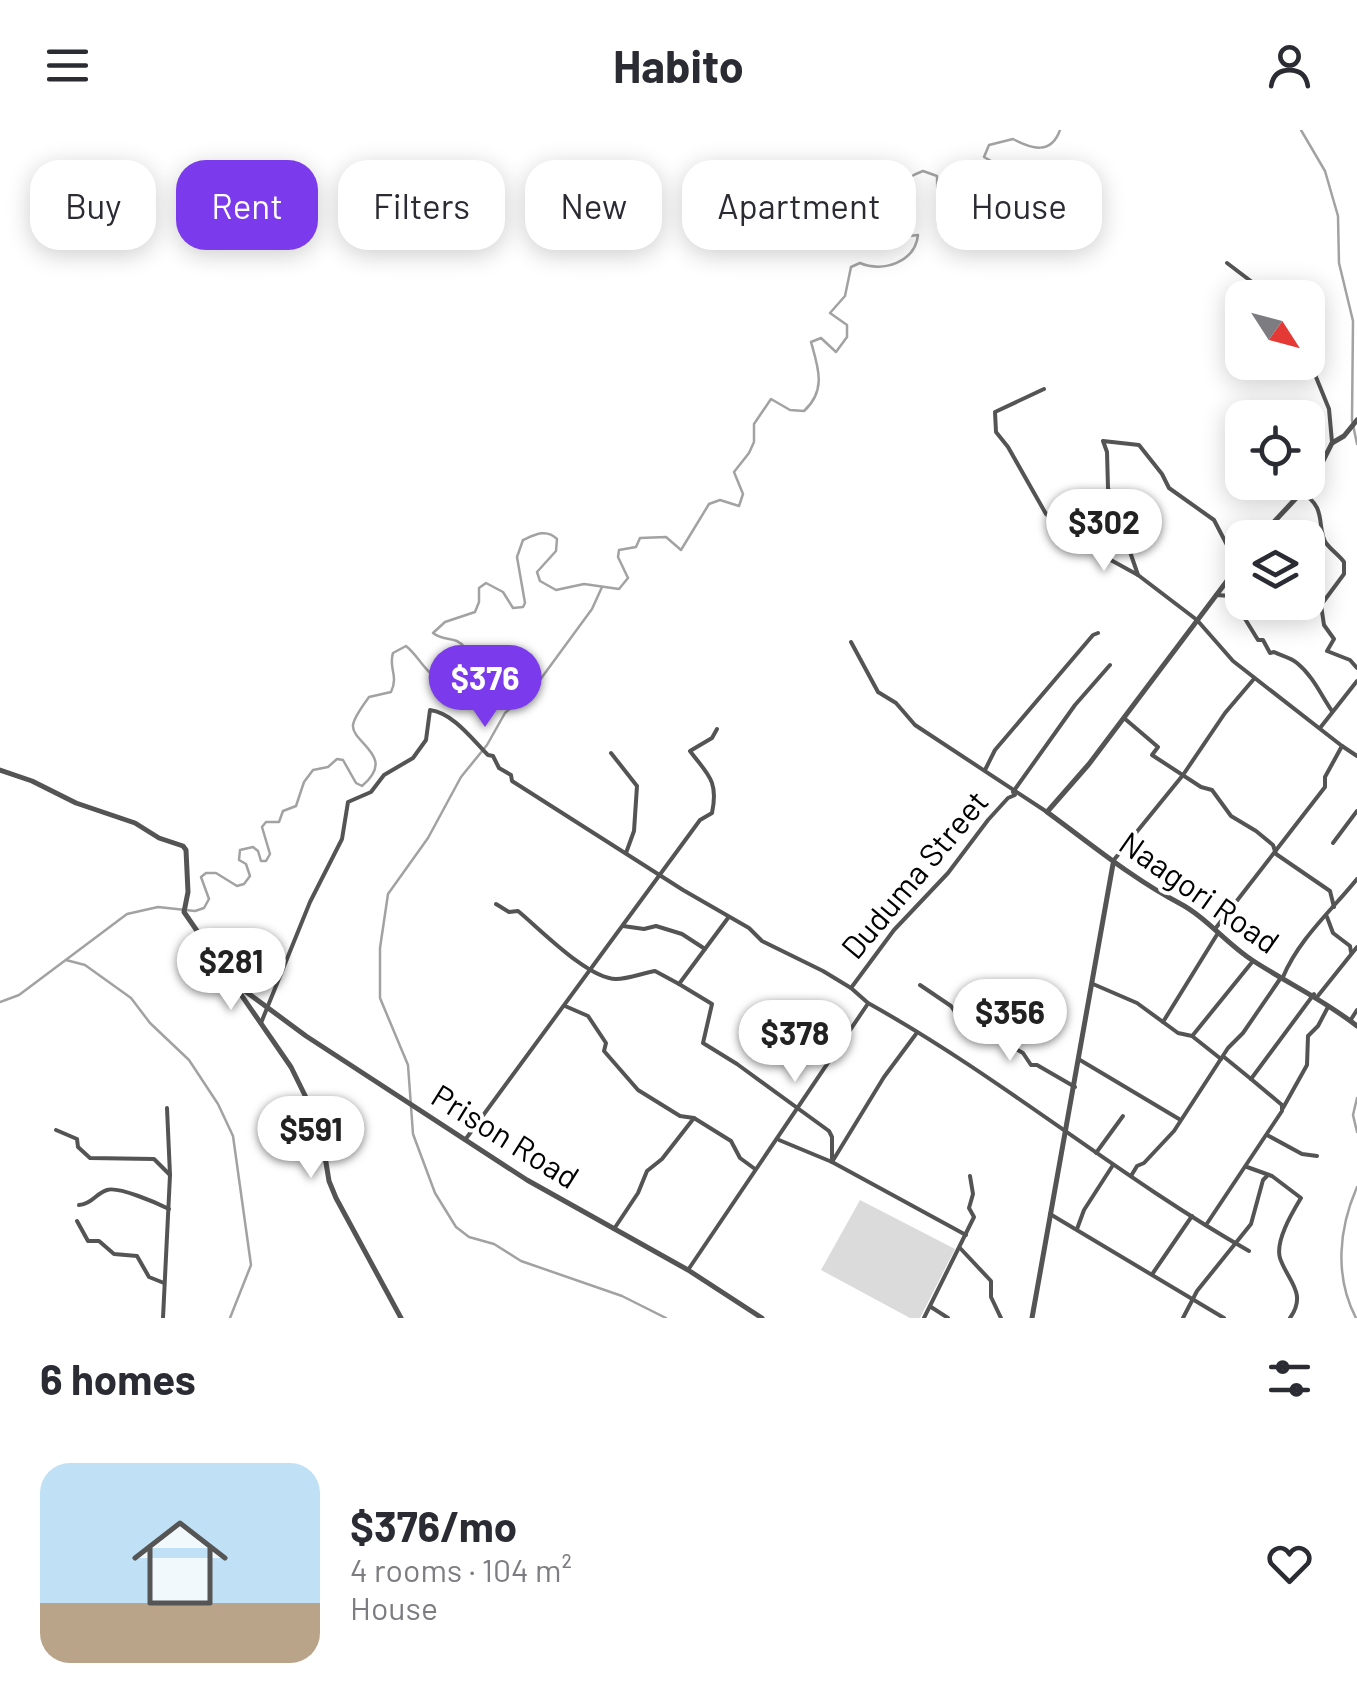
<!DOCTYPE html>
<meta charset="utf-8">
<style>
:root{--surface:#fff;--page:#f7f7f7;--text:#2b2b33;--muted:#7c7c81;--line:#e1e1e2;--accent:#7c3aed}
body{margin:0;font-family:Barlow,sans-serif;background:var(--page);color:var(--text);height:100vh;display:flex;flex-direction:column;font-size:38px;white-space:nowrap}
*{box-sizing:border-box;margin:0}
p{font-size:32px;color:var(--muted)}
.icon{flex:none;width:55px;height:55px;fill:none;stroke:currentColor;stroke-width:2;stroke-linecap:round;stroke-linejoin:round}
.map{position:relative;height:1188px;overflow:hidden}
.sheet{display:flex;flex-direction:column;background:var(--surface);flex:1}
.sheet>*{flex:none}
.banner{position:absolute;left:30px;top:30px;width:1298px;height:90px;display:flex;gap:20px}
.needle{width:65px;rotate:126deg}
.buttons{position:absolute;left:1225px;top:150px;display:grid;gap:20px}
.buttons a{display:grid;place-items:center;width:100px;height:100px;border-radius:20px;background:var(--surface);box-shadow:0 5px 25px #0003;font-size:50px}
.price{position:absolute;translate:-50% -85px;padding:0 22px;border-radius:35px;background:#fff;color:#222;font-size:32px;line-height:65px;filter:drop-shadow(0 2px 5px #0008)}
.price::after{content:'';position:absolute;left:50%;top:60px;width:30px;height:22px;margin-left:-15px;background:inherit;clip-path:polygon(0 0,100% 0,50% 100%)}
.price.active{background:var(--accent);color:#fff}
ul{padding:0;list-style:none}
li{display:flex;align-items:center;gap:30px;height:250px;padding:0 40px}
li+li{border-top:2px solid var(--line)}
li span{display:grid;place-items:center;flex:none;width:280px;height:200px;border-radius:30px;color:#555}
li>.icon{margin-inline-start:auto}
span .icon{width:120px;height:120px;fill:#fffc;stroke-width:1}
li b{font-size:42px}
h2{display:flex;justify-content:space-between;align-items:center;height:120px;padding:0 40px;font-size:42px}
.tag{padding:0 35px;border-radius:30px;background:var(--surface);box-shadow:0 5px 25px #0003;font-size:35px;line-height:90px}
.tag.active{background:var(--accent);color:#fff}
header{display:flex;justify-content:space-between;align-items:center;height:130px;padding:0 40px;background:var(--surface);font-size:45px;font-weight:700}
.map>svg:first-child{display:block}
</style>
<header><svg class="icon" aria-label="menu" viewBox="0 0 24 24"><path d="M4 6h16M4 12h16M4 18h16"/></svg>Habito<svg class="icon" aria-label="person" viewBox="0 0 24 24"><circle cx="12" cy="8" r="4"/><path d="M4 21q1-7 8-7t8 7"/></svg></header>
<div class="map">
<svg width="1357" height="1188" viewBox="0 0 1357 1188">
<rect width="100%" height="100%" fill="#fff"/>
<polygon fill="#dbdbdb" points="860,1070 955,1119 920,1188 910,1188 821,1140"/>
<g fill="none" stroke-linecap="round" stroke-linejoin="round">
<g stroke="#a2a2a2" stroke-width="2.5">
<polyline points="1301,0 1325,41 1338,86 1339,133 1353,191 1352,290 1357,314"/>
<polyline points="602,457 592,479 537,554 505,583 487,615 461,647 428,708 388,764 380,818 380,868 408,935 413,1004 435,1063 456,1097 469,1107 494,1114 521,1131 622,1166 666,1188"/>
<polyline points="66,830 85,835 131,868 150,893 189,930 218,974 233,1006 251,1135 230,1188"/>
<path d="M 0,872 L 19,865 L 127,784 L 158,777 L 195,781 L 204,778 L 209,769 L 201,747 L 206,743 L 216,743 L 237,756 L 244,754 L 250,746 L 246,734 L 239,730 L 240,720 L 253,717 L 258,721 L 261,731 L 266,731 L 270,724 L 262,697 L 266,692 L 279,692 L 283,681 L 296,676 L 304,652 L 313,640 L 328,637 L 337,629 L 343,630 L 356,653 L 362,656 C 398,626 351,613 353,595 C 354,587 364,574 369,567 L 391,562 C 399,545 388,538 393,523 L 406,516 C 421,528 427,548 447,552 L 449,536 L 463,527 L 465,518 C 456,505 444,512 433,503 L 445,492 L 475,482 L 479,472 L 479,458 L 486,453 L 503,462 L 513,478 L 523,477 L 525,473 L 517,427 L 523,410 C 534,405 546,398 557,409 L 556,421 L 537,442 L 540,451 L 556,460 L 584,454 L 619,459 L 628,448 L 618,427 L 619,420 L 636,417 L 640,408 L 666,407 L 681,420 L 709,374 L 720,370 L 739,376 L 743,364 L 734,342 L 749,323 L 754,312 L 754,294 L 771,269 L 790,280 L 804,281 C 827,260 818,237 811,212 L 821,208 L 836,222 L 847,207 L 847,195 L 830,183 L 845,166 L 851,137 L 860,133 C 883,143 915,132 918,105 L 900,107 L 887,94 C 889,68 897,50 923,41 L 937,46 L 938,96 L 953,111 L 958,101 L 956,88 L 972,74 L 969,64 L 986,59 L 999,45 L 998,35 L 984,27 L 989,15 L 1013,9 C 1032,19 1051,25 1060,0"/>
<polyline points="1357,968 1353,985 1357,1002"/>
<path d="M 1356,1188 C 1334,1146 1339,1098 1357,1057"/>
</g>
<g stroke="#545454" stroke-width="4">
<polyline points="1227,133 1273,168"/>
<polyline points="1308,205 1316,247 1329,279 1332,312"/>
<polyline points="1044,259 995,282 996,302 1008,317 1046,384 1098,423 1138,445 1197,490 1233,531 1342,616 1325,647 1325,657 1215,799"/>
<path d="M 1301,363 C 1328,376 1316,398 1326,413 C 1331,420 1339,425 1344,432 L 1344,444 L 1321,475 L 1324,495 L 1334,509 L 1327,521 L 1350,530 L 1357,538"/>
<polyline points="1138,445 1108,358 1107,322 1103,311 1139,315 1162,344 1169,358 1214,390 1238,436"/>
<path d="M 1216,465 L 1231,466 L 1258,510 L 1263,510 L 1270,523 L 1274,522 C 1282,526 1290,527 1297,533 C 1313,546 1321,565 1332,581"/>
<polyline points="851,512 878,562 896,573 915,595 1047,682"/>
<polyline points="1124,588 1158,617 1152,625 1201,657 1212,660 1231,686 1256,701 1273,715 1276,724 1330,761 1334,777"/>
<polyline points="1320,598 1357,551"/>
<polyline points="1342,616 1357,626"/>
<polyline points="611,623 637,656 634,701 626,723"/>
<polyline points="985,640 995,620 1093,505 1098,503"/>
<polyline points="1013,662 1075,575 1110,535"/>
<polyline points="1333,713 1357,681"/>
<polyline points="1113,731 1183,645 1225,583 1253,550"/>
<path d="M 496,774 L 509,782 L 518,781 C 540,799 588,849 616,849 C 628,849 643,843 655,841 L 679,854 L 728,788"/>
<polyline points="1327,787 1333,803 1350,816 1351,822"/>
<polyline points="623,796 644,799 656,796 682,804 705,819"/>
<path d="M 1283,847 C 1299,809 1331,781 1357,749"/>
<polyline points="679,854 712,874 703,913 737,934 829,1001 832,1007 832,1032"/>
<polyline points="1093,854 1137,873 1178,903 1192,906 1221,929"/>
<polyline points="920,855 951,876 957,885 1023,923 1031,935 1037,935 1075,957"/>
<polyline points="851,858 894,800 948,743 988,690 1008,668 1015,665"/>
<polyline points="1317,867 1357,817"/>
<polyline points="565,876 588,886 606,913 604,921 638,960 680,986 694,988 731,1011 740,1028 755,1039"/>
<polyline points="1350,891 1357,880"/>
<polyline points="1163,892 1218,803"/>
<path d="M 261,893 L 310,772 L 342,709 L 348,672 L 371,662 L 384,645 L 413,628 L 426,610 L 430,580 C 453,583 472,609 488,625 L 493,626 L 499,638 L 511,645 L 512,651 L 683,760 L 749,798 L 762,811 L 823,841 L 851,858 L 868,873 C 1001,947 1117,1046 1249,1121"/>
<polyline points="1193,905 1253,831"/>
<polyline points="1224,927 1251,949"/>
<polyline points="1080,930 1179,989"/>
<polyline points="1283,978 1307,935 1308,906 1318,896 1328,877"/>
<polyline points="56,1000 77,1009 78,1017 90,1028 154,1029 170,1045"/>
<polyline points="1267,1005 1302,1024 1317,1026"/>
<path d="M 465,1010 L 700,690 L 712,683 C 719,650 707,644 690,621 L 712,608 L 717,599"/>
<polyline points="779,1010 832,1032 966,1105"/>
<polyline points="1096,1023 1123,986"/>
<polyline points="832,1032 884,947 916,904"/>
<path d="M 1247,1037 L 1272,1046 L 1301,1068 C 1292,1083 1275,1111 1280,1128 C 1287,1150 1308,1163 1290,1188"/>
<polyline points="1131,1046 1137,1036 1144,1033 1174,1001 1228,918 1243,903 1280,849"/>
<path d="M 79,1075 C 92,1074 95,1064 107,1060 C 118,1056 157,1073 169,1079"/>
<polyline points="1050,1084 1224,1188"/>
<polyline points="77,1091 88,1111 99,1111 114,1124 137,1126 149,1147 164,1153"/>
<polyline points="1206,1095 1282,981 1282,975 1251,949 1314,864"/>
<polyline points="614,1099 638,1063 647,1041 662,1029 694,988"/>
<polyline points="1077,1099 1084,1080 1113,1035"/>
<polyline points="960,1118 991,1151 991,1167 1001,1188"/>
<polyline points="688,1140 867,875"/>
<polyline points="1153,1143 1192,1086"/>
<polyline points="931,1177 948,1188"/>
<polyline points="163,1188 170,1045 167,978"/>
<polyline points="924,1188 974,1087 969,1078 973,1064 970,1046"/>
<polyline points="1183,1188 1197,1161 1251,1094 1263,1050 1268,1045"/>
</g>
<g stroke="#545454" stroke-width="5">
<polyline points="1259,408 1314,349 1332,313 1344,306 1357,290"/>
<path d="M 1242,431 L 1089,634 L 1047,682 C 1091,714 1133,749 1179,773 C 1206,787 1227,814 1252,830 C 1287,853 1324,870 1357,896"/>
<polyline points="0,640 32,651 76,673 135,693 159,708 183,716 186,720 188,762 184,782 291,937 320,996 329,1051 336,1068 401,1188"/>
<polyline points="237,855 306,906 527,1050 688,1140 762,1188"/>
<polyline points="1032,1188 1113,734"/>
</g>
</g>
<g text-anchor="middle" stroke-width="8" stroke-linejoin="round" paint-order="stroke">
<g font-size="32" fill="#000" stroke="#fff">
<text transform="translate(915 745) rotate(-50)" y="11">Duduma Street</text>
<text transform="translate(1199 763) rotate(35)" y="11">Naagori Road</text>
<text transform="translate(505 1007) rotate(32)" y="11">Prison Road</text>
</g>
</g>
</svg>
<div class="buttons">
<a><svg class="needle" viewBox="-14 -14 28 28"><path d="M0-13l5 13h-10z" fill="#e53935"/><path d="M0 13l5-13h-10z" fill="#7c7c81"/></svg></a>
<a><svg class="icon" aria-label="locate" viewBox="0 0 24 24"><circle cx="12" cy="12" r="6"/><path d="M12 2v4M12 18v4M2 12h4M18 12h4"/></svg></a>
<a><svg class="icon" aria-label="layers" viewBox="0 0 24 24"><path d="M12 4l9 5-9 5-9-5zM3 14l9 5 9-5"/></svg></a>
</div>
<b class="price" style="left:1104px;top:444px">$302</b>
<b class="price active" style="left:485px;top:600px">$376</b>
<b class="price" style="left:231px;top:883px">$281</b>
<b class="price" style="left:1010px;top:934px">$356</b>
<b class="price" style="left:795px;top:955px">$378</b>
<b class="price" style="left:311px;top:1051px">$591</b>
<div class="banner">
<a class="tag">Buy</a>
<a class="tag active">Rent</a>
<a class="tag">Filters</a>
<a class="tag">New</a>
<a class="tag">Apartment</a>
<a class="tag">House</a>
</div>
</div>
<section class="sheet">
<h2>6 homes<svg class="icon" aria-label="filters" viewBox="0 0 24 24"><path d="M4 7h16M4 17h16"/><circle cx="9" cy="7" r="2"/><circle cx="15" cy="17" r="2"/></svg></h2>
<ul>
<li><span style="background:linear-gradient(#bfe0f5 70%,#b9a48a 0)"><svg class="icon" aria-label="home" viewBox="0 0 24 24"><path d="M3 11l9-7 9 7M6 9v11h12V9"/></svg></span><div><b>$376/mo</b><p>4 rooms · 104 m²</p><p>House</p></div><svg class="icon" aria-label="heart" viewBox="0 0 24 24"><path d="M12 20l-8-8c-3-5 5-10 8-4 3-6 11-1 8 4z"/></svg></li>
</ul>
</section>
